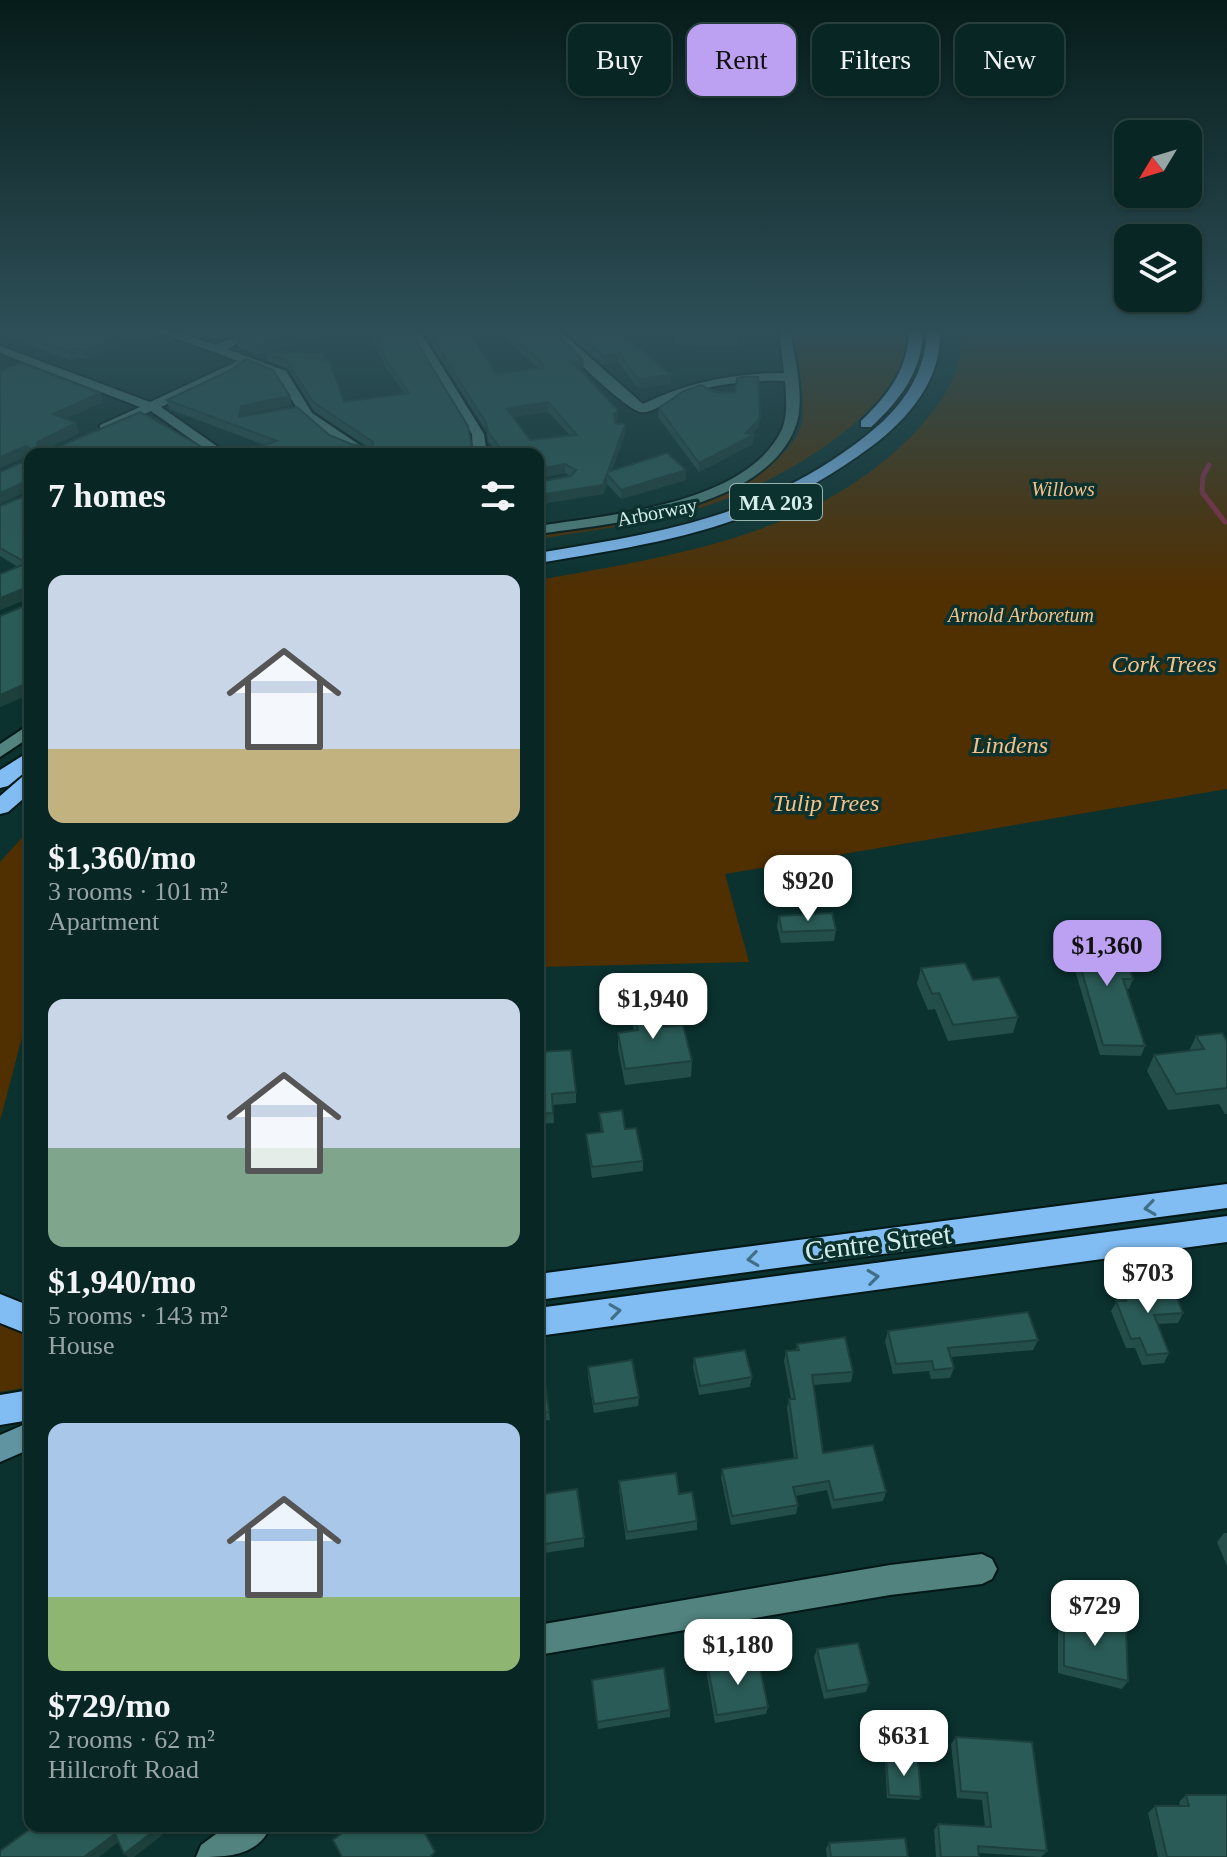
<!DOCTYPE html>
<meta charset="utf-8">
<style>
:root{--surface:#082623;--page:#163230;--text:#f1f3f6;--muted:#98a5a6;--line:#294341;--accent:#bca0f2}
body{margin:0;font-family:Georgia,serif;background:var(--page);color:var(--text);height:100vh;display:flex;flex-direction:column;font-size:30px;white-space:nowrap}
*{box-sizing:border-box;margin:0}
p{font-size:26px;color:var(--muted)}
.icon{flex:none;width:44px;height:44px;fill:none;stroke:currentColor;stroke-width:2;stroke-linecap:round;stroke-linejoin:round}
.map{position:relative;flex:1;overflow:hidden}
.side{position:absolute;left:24px;top:448px;width:520px;height:1384px;display:flex;flex-direction:column;background:var(--surface);border-radius:16px;box-shadow:0 2px 6px #0004,0 0 0 2px var(--line)}
.side>*{flex:none}
.top-card{position:absolute;left:568px;top:24px;width:538px;height:72px;display:flex;gap:16px}
.needle{width:52px;rotate:232deg}
.tools{position:absolute;left:1114px;top:120px;display:grid;gap:16px}
.tools a{display:grid;place-items:center;width:88px;height:88px;border-radius:16px;background:var(--surface);box-shadow:0 2px 6px #0004,0 0 0 2px var(--line);font-size:40px}
.price{position:absolute;translate:-50% -68px;padding:0 18px;border-radius:16px;background:#fff;color:#222;font-size:26px;line-height:52px;filter:drop-shadow(0 2px 4px #0008)}
.price::after{content:'';position:absolute;left:50%;top:48px;width:24px;height:18px;margin-left:-12px;background:inherit;clip-path:polygon(0 0,100% 0,50% 100%)}
.price.active{background:var(--accent);color:#111}
ul{padding:0;list-style:none}
li{display:grid;align-content:center;gap:16px;height:424px;padding:0 24px}
li span{display:grid;place-items:center;height:248px;border-radius:16px;color:#555}
li>.icon{margin-inline-start:auto}
span .icon{width:144px;height:144px;fill:#fffc;stroke-width:1}
li b{font-size:34px}
h2{display:flex;justify-content:space-between;align-items:center;height:96px;padding:0 24px;font-size:34px}
.chip{padding:0 28px;border-radius:16px;background:var(--surface);box-shadow:0 2px 6px #0004,0 0 0 2px var(--line);font-size:28px;line-height:72px}
.chip.active{background:var(--accent);color:#111}
.map>svg:first-child{display:block}
</style>
<div class="map">
<svg width="1227" height="1857" viewBox="0 0 1227 1857">
<rect width="100%" height="100%" fill="#0b322f"/>
<g fill="#502f01">
<path d="M 794,331 L 906,331 C 911,413 767,488 700,508 C 648,524 592,530 538,539 L 538,534 C 619,521 716,517 779,457 C 789,448 799,436 802,422 C 806,398 797,356 794,331 Z"/>
<path d="M 960,331 L 1227,331 L 1227,789 L 725,874 L 749,962 L 538,967 L 538,580 C 675,555 819,536 919,428 C 943,402 966,367 960,331 Z"/>
<polygon points="30,829 30,1007 0,1121 0,862"/>
<polygon points="0,1324 30,1335 30,1387 0,1392"/>
</g>
<g fill="none" stroke-linecap="round" stroke-linejoin="round">
<polyline stroke="#8b2c46" stroke-width="5" points="1209,465 1203,476 1202,492 1225,522"/>
<defs>
<g id="street">
<polygon points="157,331 173,331 216,345 248,331 261,331 227,349 286,371 312,413 373,454 356,454 329,439 303,418 277,376 248,365 161,407 228,454 212,454 151,411 110,431 100,431 100,425 140,407 0,353 0,346 150,402 238,361"/>
<polygon points="409,331 420,331 484,434 487,454 473,454 472,434"/>
<path d="M 548,331 L 560,331 L 643,404 C 688,382 734,373 784,373 L 779,331 L 790,331 C 795,359 806,401 795,428 C 762,511 614,523 538,534 L 538,526 C 609,515 748,504 782,429 C 788,415 786,396 785,381 C 747,380 710,384 675,398 C 666,402 651,414 641,412 C 625,410 561,346 548,331 Z"/>
<polygon points="0,474 30,487 30,496 0,483"/>
<polygon points="30,724 30,737 0,757 0,744"/>
<polygon points="982,1554 992,1559 997,1569 992,1579 982,1584 890,1595 538,1655 538,1625 890,1565"/>
<path d="M 227,1826 L 271,1826 C 257,1857 227,1857 196,1857 L 201,1845 Z"/>
</g>
<polygon id="secondary" points="30,1422 30,1449 0,1462 0,1435"/>
<g id="highway">
<path d="M 909,331 L 923,331 C 922,372 900,400 871,427 L 861,427 L 861,421 C 888,395 908,370 909,331 Z"/>
<path d="M 927,331 L 940,331 C 942,379 909,418 872,446 C 762,528 670,541 538,563 L 538,553 C 658,533 753,519 854,445 C 894,416 925,382 927,331 Z"/>
<polygon points="30,751 30,768 8,786 0,788 0,770"/>
<polygon points="30,775 30,793 8,812 0,814 0,796 22,777"/>
<polygon points="1227,1184 1227,1208 538,1300 538,1274"/>
<polygon points="1227,1216 1227,1242 538,1336 538,1308"/>
<polygon points="0,1294 30,1306 30,1335 0,1323"/>
<polygon points="30,1390 30,1420 0,1425 0,1395"/>
</g>
</defs>
<use href="#street" stroke="#011816" stroke-width="4"/>
<use href="#secondary" stroke="#011816" stroke-width="4"/>
<use href="#highway" stroke="#011816" stroke-width="4"/>
<use href="#street" fill="#52837e" fill-rule="evenodd"/>
<use href="#secondary" fill="#6094a1" fill-rule="evenodd"/>
<use href="#highway" fill="#81bcf3" fill-rule="evenodd"/>
</g>
<g fill="#244e4a" fill-rule="evenodd">
<polygon points="9,331 156,331 156,334 140,340 134,338 86,359 78,357 70,360 12,339"/>
<polygon points="189,331 242,331 219,340"/>
<polygon points="340,331 258,354 238,347 236,338"/>
<polygon points="369,331 410,331 473,454 265,445 169,409 167,400 290,396 291,405 242,415 242,417 329,435 351,444 368,447 314,411 289,369 267,361 266,352 325,353 326,361 344,402 404,393 387,369"/>
<path d="M 423,331 L 468,331 L 496,374 L 538,368 L 498,331 L 554,331 L 583,360 L 584,368 L 579,369 L 618,410 L 618,419 L 615,423 L 625,424 L 625,433 L 612,470 L 686,480 L 621,499 L 607,484 L 603,494 L 539,504 L 538,503 L 538,482 L 571,477 L 538,454 L 498,454 L 488,441 L 487,432 ZM 548,412 L 570,435 L 530,440 L 513,417 Z"/>
<polygon points="564,331 643,331 626,335 671,375 671,384 638,388 618,362 603,365"/>
<polygon points="674,331 738,331 737,347 674,344"/>
<polygon points="0,370 103,402 65,419 76,423 79,433 48,448 214,454 30,454 28,460 29,455 0,468"/>
<polygon points="659,408 759,427 752,434 753,444 699,472 658,417"/>
<polygon points="30,494 30,694 0,707 0,616 29,604 29,598 0,610 0,574 18,567 0,556 0,506"/>
<polygon points="779,916 836,930 834,941 781,943 777,926"/>
<polygon points="1068,923 1133,979 1129,989 1126,989 1145,1046 1141,1056 1100,1055 1064,933"/>
<polygon points="921,968 1018,1017 1013,1033 948,1041 935,1009 928,1010 917,984"/>
<polygon points="633,1008 664,1027 692,1061 691,1077 625,1085 618,1048 618,1033 634,1031 633,1024"/>
<polygon points="1196,1036 1227,1041 1227,1114 1225,1114 1219,1104 1168,1110 1147,1071 1154,1055 1189,1051"/>
<polygon points="538,1052 576,1092 576,1103 553,1105 554,1123 538,1124"/>
<polygon points="599,1113 625,1129 643,1161 643,1171 592,1178 587,1144 586,1134 601,1132"/>
<polygon points="1122,1290 1183,1313 1178,1323 1157,1324 1169,1353 1164,1363 1142,1365 1135,1348 1126,1348 1111,1311 1117,1301 1117,1300"/>
<polygon points="888,1331 1038,1340 1033,1350 951,1357 954,1368 950,1378 931,1379 929,1371 893,1374 885,1341"/>
<polygon points="797,1344 853,1372 851,1382 813,1385 823,1453 886,1492 883,1501 832,1509 827,1490 795,1496 798,1505 796,1514 731,1525 721,1478 722,1469 794,1459 787,1408 789,1399 791,1399 784,1361 786,1351 796,1350"/>
<polygon points="694,1358 752,1377 750,1387 699,1395 693,1367"/>
<polygon points="588,1367 639,1397 638,1406 594,1413 588,1377"/>
<polygon points="538,1376 549,1412 550,1420 538,1422"/>
<polygon points="619,1481 679,1494 697,1521 697,1530 626,1540 619,1490"/>
<polygon points="538,1495 584,1538 584,1547 538,1554"/>
<polygon points="1224,1533 1227,1533 1227,1566 1217,1542"/>
<polygon points="1064,1615 1128,1681 1122,1689 1058,1673 1058,1623"/>
<polygon points="817,1649 869,1684 866,1692 824,1699 814,1657"/>
<polygon points="708,1668 768,1707 766,1714 715,1723 707,1675"/>
<polygon points="592,1680 670,1710 670,1717 598,1729"/>
<polygon points="956,1737 1047,1851 1041,1857 979,1853 979,1857 936,1857 934,1830 938,1824 985,1827 982,1800 957,1798 951,1744"/>
<polygon points="886,1758 921,1797 919,1800 887,1798 885,1762"/>
<polygon points="1186,1795 1227,1857 1158,1857 1148,1813 1155,1806 1180,1806 1179,1802"/>
<polygon points="829,1843 908,1857 827,1857 826,1849"/>
</g>
<g fill="#1d403c">
<polygon points="130,331 132,331 134,338 86,359 83,351"/>
<polygon points="141,331 156,331 156,334 140,340 138,332"/>
<polygon points="220,331 242,331 219,340 217,332"/>
<polygon points="308,331 340,331 258,354 257,345"/>
<polygon points="618,331 643,331 618,338"/>
<polygon points="76,348 78,357 70,360 68,351"/>
<polygon points="619,353 618,362 603,365 603,356"/>
<polygon points="583,360 584,368 572,371 572,362"/>
<polygon points="671,375 671,384 638,388 638,379"/>
<polygon points="100,393 103,402 55,423 53,414"/>
<polygon points="290,396 291,405 242,415 241,426 239,417 241,406"/>
<polygon points="548,402 548,412 508,418 507,409"/>
<polygon points="618,410 618,419 614,424 614,415"/>
<polygon points="760,418 759,427 749,437 754,435 753,444 699,472 699,463 746,433"/>
<polygon points="76,423 79,433 40,451 37,442"/>
<polygon points="625,424 625,433 609,477 608,472"/>
<polygon points="26,446 29,455 0,468 0,457"/>
<polygon points="99,449 100,454 89,454"/>
<polygon points="565,464 565,473 538,479 538,469"/>
<polygon points="686,470 686,480 621,499 621,490"/>
<polygon points="607,474 607,484 603,494 539,504 539,495"/>
<polygon points="30,480 30,490 0,504 0,493"/>
<polygon points="25,588 29,598 0,610 0,598"/>
<polygon points="30,682 30,694 0,707 0,695"/>
<polygon points="160,1826 174,1826 134,1857 128,1857 124,1854"/>
<polygon points="115,1834 121,1840 99,1857 84,1857"/>
</g>
<g fill="#2a5b56" stroke="#1d403c" stroke-width="2" fill-rule="evenodd">
<polygon points="9,331 130,331 83,351 76,348 68,351"/>
<polygon points="250,331 308,331 257,345 236,338"/>
<polygon points="372,331 410,331 468,426 473,454 236,454 277,441 167,400 229,371 246,359 273,370 290,396 241,406 239,417 297,407 329,435 351,444 372,448 373,442 313,402 287,361 266,352 325,353 322,361 329,360 344,402 409,393 386,360"/>
<path d="M 428,331 L 468,331 L 496,374 L 543,368 L 540,365 L 544,365 L 506,331 L 554,331 L 583,360 L 572,362 L 618,410 L 614,415 L 615,423 L 625,424 L 608,472 L 667,453 L 686,470 L 621,490 L 607,474 L 603,485 L 539,495 L 538,482 L 571,476 L 576,470 L 565,464 L 538,469 L 538,454 L 505,454 L 488,432 L 486,423 ZM 548,402 L 577,435 L 530,440 L 507,409 Z"/>
<polygon points="574,331 620,331 671,375 638,379 619,353 603,356"/>
<polygon points="674,331 738,331 738,338 674,335"/>
<polygon points="21,363 100,393 53,414 76,423 37,442 38,448 58,447 140,412 214,454 148,454 144,451 139,454 110,454 99,449 89,454 30,454 30,480 0,493 0,472 28,460 30,449 26,446 0,457 0,370 2,371"/>
<polygon points="743,377 758,377 760,418 746,433 754,435 699,463 659,408 684,391 701,385 715,392 735,393 737,378"/>
<polygon points="30,494 30,682 0,695 0,616 29,604 30,591 25,588 0,598 0,574 27,563 0,548 0,506"/>
<polygon points="832,913 836,930 782,932 779,916"/>
<polygon points="1068,923 1090,924 1098,948 1123,948 1133,979 1123,979 1145,1046 1103,1045"/>
<polygon points="965,963 973,980 999,977 1018,1017 953,1025 939,993 932,994 921,968"/>
<polygon points="659,1005 664,1027 683,1025 692,1061 625,1069 618,1033 638,1030 633,1008"/>
<polygon points="1222,1033 1227,1041 1227,1088 1176,1094 1154,1055 1204,1049 1196,1036"/>
<polygon points="571,1050 576,1092 552,1094 553,1113 538,1114 538,1052"/>
<polygon points="622,1110 625,1129 636,1128 643,1161 592,1167 586,1134 603,1132 599,1113"/>
<polygon points="1172,1286 1183,1313 1154,1315 1169,1353 1147,1355 1140,1338 1131,1339 1116,1301 1126,1301 1122,1290"/>
<polygon points="1028,1312 1038,1340 948,1348 954,1368 934,1370 932,1361 896,1364 888,1331"/>
<polygon points="845,1337 853,1372 812,1375 823,1453 873,1445 886,1492 834,1500 829,1481 793,1487 798,1505 732,1516 722,1469 797,1458 789,1399 795,1399 786,1351 799,1350 797,1344"/>
<polygon points="745,1350 752,1377 700,1386 694,1358"/>
<polygon points="632,1360 639,1397 594,1404 588,1367"/>
<polygon points="544,1375 549,1412 538,1414 538,1376"/>
<polygon points="676,1473 679,1494 692,1492 697,1521 627,1532 619,1481"/>
<polygon points="577,1489 584,1538 538,1545 538,1495"/>
<polygon points="1064,1615 1126,1630 1128,1681 1064,1666"/>
<polygon points="858,1643 869,1684 827,1691 817,1649"/>
<polygon points="758,1659 768,1707 717,1715 708,1668"/>
<polygon points="664,1668 670,1710 597,1722 592,1680"/>
<polygon points="956,1737 1032,1742 1047,1851 978,1846 979,1857 941,1857 938,1824 991,1827 987,1793 961,1791"/>
<polygon points="886,1758 918,1760 921,1797 889,1795"/>
<polygon points="1186,1795 1227,1795 1227,1857 1167,1857 1155,1806 1189,1806"/>
<polygon points="34,1826 77,1826 79,1832 86,1826 160,1826 124,1854 115,1834 84,1857 0,1857 0,1851"/>
<polygon points="351,1826 383,1826 385,1830 390,1826 421,1826 435,1852 430,1857 342,1857 333,1840"/>
<polygon points="905,1838 908,1857 831,1857 829,1843"/>
</g>
<defs><path id="oneway-chevron" d="M-2-3.5L2.5 0L-2 3.5" fill="none" stroke-width="1.6" stroke-linecap="round" stroke-linejoin="round" transform="scale(2)"/></defs>
<g stroke="#407087">
<use href="#oneway-chevron" transform="translate(1150 1208) rotate(172)"/>
<use href="#oneway-chevron" transform="translate(753 1259) rotate(173)"/>
<use href="#oneway-chevron" transform="translate(873 1277) rotate(-7)"/>
<use href="#oneway-chevron" transform="translate(615 1311) rotate(-8)"/>
</g>
<linearGradient id="sky" x2="0" y2="1"><stop stop-color="#061c1a"/><stop offset="0.56" stop-color="#2e4f58"/><stop offset="1" stop-color="#2e4f58" stop-opacity="0"/></linearGradient>
<rect width="1227" height="591" fill="url(#sky)"/>
<g text-anchor="middle" stroke-width="7" stroke-linejoin="round" paint-order="stroke">
<g font-size="20" font-style="italic" fill="#f6c187" stroke="#0b322f">
<text x="1063" y="496">Willows</text>
<text x="1021" y="622">Arnold Arboretum</text>
</g>
<g font-size="20" fill="#d4edea" stroke="#0b322f">
<text transform="translate(657 512) rotate(-11)" y="7">Arborway</text>
</g>
<rect fill="#0b322f" stroke="#98b5b2" stroke-width="2" x="730" y="484" width="92" height="36" rx="6"/>
<g font-size="22" font-weight="bold" fill="#d4edea">
<text x="776" y="510">MA 203</text>
</g>
<g font-size="24" font-style="italic" fill="#f6c187" stroke="#0b322f">
<text x="1164" y="672">Cork Trees</text>
<text x="1010" y="753">Lindens</text>
<text x="826" y="811">Tulip Trees</text>
</g>
<g font-size="28" fill="#d4edea" stroke="#0b322f">
<text transform="translate(878 1242) rotate(-7)" y="10">Centre Street</text>
</g>
</g>
</svg>
<div class="tools">
<a><svg class="needle" viewBox="-14 -14 28 28"><path d="M0-13l5 13h-10z" fill="#e53935"/><path d="M0 13l5-13h-10z" fill="#98a5a6"/></svg></a>
<a><svg class="icon" aria-label="layers" viewBox="0 0 24 24"><path d="M12 4l9 5-9 5-9-5zM3 14l9 5 9-5"/></svg></a>
</div>
<b class="price" style="left:808px;top:923px">$920</b>
<b class="price active" style="left:1107px;top:988px">$1,360</b>
<b class="price" style="left:653px;top:1041px">$1,940</b>
<b class="price" style="left:1148px;top:1315px">$703</b>
<b class="price" style="left:1095px;top:1648px">$729</b>
<b class="price" style="left:738px;top:1687px">$1,180</b>
<b class="price" style="left:904px;top:1778px">$631</b>
<div class="top-card">
<a class="chip">Buy</a>
<a class="chip active">Rent</a>
<a class="chip">Filters</a>
<a class="chip">New</a>
</div>
<section class="side">
<h2>7 homes<svg class="icon" aria-label="filters" viewBox="0 0 24 24"><path d="M4 7h16M4 17h16"/><circle cx="9" cy="7" r="2"/><circle cx="15" cy="17" r="2"/></svg></h2>
<ul>
<li><span style="background:linear-gradient(#c9d6e8 70%,#c2b280 0)"><svg class="icon" aria-label="home" viewBox="0 0 24 24"><path d="M3 11l9-7 9 7M6 9v11h12V9"/></svg></span><div><b>$1,360/mo</b><p>3 rooms · 101 m²</p><p>Apartment</p></div></li>
<li><span style="background:linear-gradient(#c9d6e8 60%,#7fa58c 0)"><svg class="icon" aria-label="home" viewBox="0 0 24 24"><path d="M3 11l9-7 9 7M6 9v11h12V9"/></svg></span><div><b>$1,940/mo</b><p>5 rooms · 143 m²</p><p>House</p></div></li>
<li><span style="background:linear-gradient(#a9c7e8 70%,#8fb573 0)"><svg class="icon" aria-label="home" viewBox="0 0 24 24"><path d="M3 11l9-7 9 7M6 9v11h12V9"/></svg></span><div><b>$729/mo</b><p>2 rooms · 62 m²</p><p>Hillcroft Road</p></div></li>
</ul>
</section>
</div>
